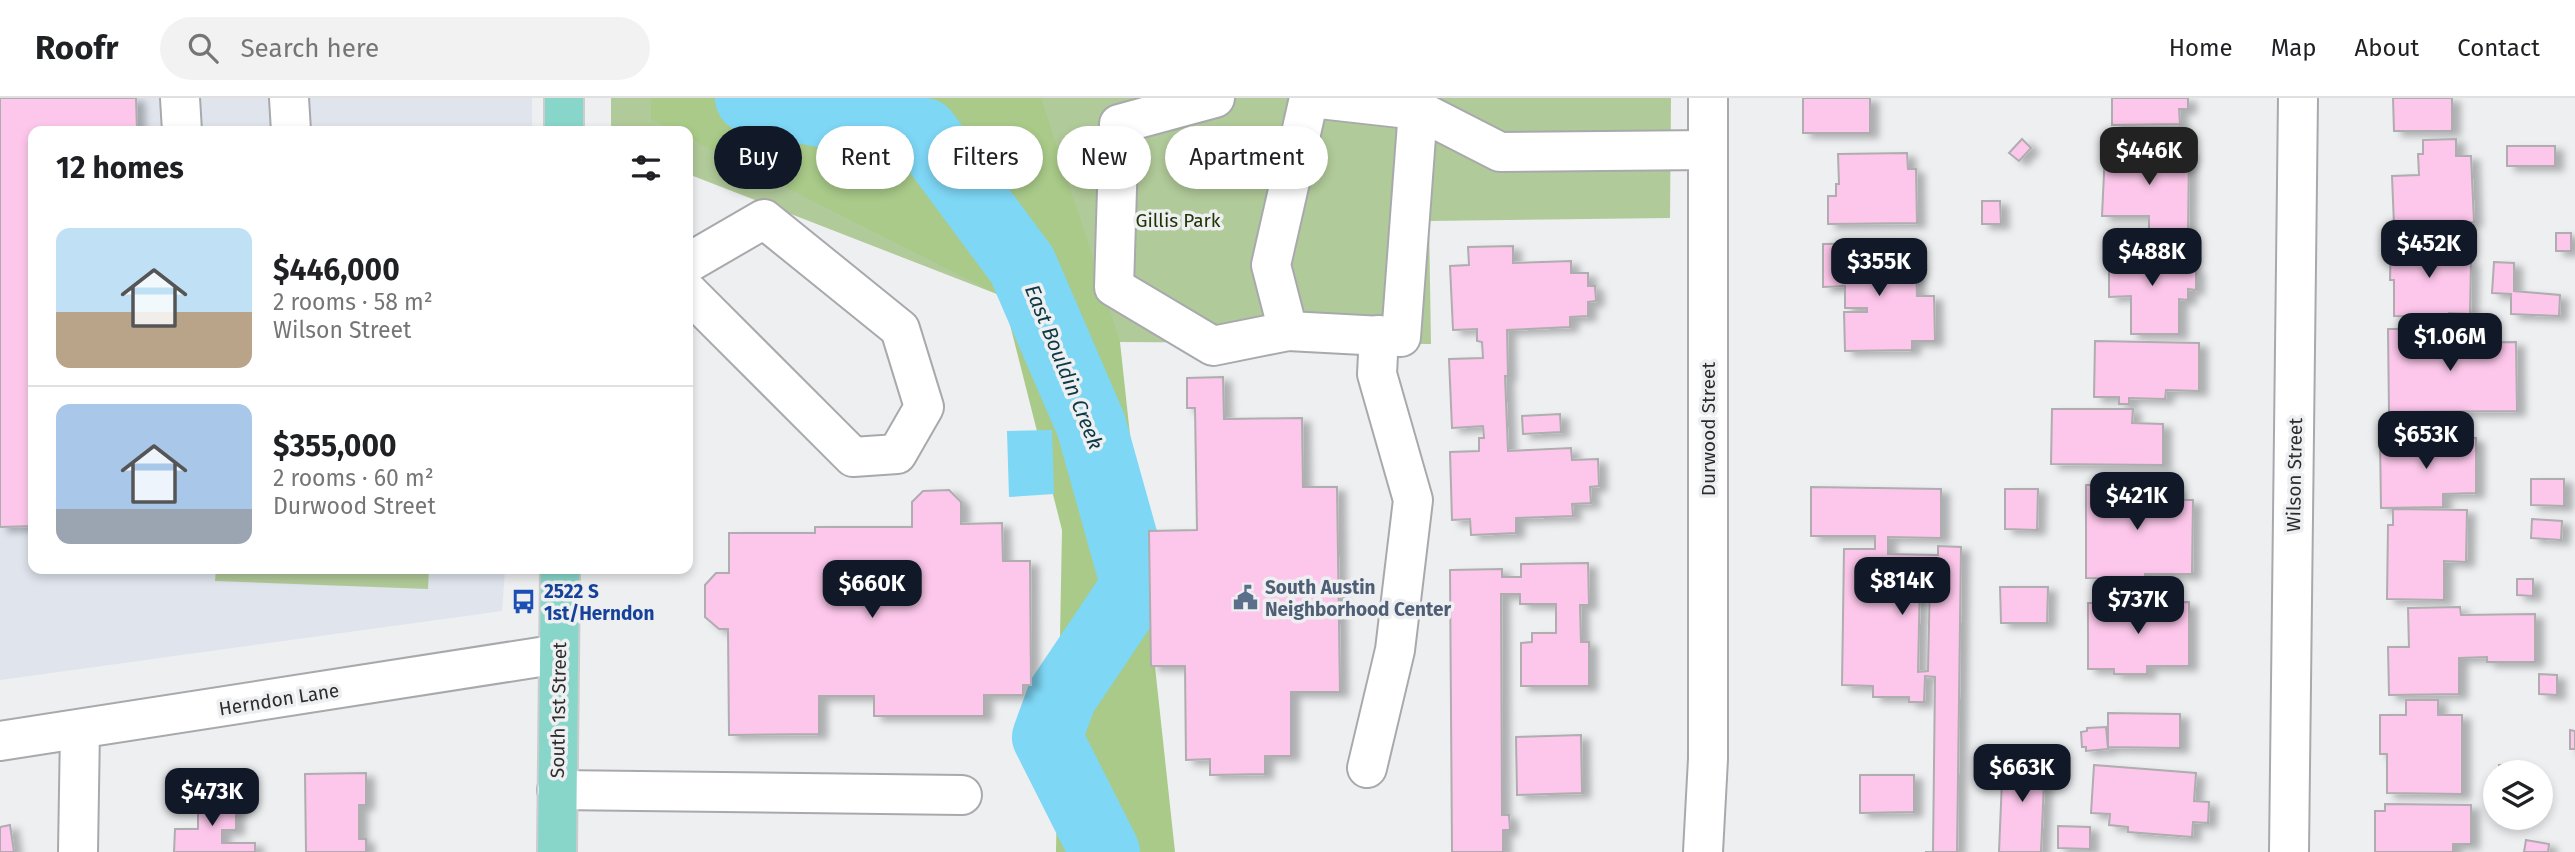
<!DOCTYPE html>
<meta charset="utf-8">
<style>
:root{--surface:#fff;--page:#f2f2f2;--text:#202124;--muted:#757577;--line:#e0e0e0;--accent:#111827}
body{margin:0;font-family:"Fira Sans",sans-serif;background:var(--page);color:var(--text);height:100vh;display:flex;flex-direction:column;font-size:26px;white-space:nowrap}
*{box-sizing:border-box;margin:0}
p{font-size:23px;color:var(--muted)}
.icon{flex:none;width:38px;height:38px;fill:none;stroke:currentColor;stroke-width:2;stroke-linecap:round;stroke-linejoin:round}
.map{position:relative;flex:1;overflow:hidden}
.panel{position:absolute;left:28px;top:28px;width:665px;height:448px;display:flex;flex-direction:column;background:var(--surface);border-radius:14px;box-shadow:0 4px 10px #0003}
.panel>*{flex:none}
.top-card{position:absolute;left:714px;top:28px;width:665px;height:63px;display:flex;gap:14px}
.tools{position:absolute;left:2483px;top:662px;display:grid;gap:14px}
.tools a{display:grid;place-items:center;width:70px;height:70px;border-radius:50%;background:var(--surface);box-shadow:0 4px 10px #0003;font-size:35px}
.price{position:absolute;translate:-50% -60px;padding:0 16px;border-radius:14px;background:var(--accent);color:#fff;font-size:23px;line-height:46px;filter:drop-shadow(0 2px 4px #0008)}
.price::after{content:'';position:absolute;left:50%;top:42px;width:21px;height:16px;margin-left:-10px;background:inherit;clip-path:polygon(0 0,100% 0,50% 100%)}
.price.on{background:#222;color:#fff}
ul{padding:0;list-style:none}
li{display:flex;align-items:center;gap:21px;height:175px;padding:0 28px}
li+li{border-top:2px solid var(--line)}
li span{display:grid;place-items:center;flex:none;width:196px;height:140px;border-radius:14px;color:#555}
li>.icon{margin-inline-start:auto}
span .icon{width:84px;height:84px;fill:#fffc;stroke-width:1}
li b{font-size:30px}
h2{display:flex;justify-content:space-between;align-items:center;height:84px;padding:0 28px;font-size:30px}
.tag{padding:0 24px;border-radius:32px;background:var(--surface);box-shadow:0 4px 10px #0003;font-size:24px;line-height:63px}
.tag.on{background:var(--accent);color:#fff}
header{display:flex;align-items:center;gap:42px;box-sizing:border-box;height:98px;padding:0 35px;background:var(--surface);border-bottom:2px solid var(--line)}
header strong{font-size:33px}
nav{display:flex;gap:38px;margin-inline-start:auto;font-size:24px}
.search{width:490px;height:63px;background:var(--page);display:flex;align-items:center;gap:18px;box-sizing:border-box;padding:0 24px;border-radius:38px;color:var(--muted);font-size:26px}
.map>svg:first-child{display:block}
</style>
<header>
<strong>Roofr</strong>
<div class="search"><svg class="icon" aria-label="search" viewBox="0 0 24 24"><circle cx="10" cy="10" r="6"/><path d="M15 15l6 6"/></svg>Search here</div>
<nav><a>Home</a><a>Map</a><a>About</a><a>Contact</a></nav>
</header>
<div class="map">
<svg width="2575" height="754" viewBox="0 0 2575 754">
<defs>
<filter id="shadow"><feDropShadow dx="8" dy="4.5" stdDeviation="3.5" flood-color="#0004"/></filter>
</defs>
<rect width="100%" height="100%" fill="#eeeff1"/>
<polygon fill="#dfe4ed" points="0,0 532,0 532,33 33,33 33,471 505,471 502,513 0,582"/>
<g fill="#b1ca99">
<polygon points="611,0 1671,0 1670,120 1429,123 1431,246 1120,244 688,76 688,33 611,33"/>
<polygon points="216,471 429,471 428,491 215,483"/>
</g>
<polygon fill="#a9ca89" points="651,0 1041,0 1120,244 1175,754 1056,754 1062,432 1003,199 688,40 688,33 675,33 651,21"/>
<polygon fill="#7ed7f5" points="1052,332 1054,396 1009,399 1007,333"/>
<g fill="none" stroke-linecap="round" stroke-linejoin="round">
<polyline stroke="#7ed7f5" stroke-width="70" points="750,0 924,35 1022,167 1091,327 1136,488 1062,598 1047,639 1105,754"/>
</g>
<g fill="#fdc7eb" stroke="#afadaf" stroke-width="2" fill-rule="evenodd" filter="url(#shadow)">
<polygon points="0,0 136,0 137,33 33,33 33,428 0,429"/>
<rect x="1803" y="0" width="67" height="35"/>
<polygon points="2112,0 2188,0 2188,11 2179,11 2180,26 2112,27"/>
<polygon points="2393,0 2452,0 2452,33 2394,33"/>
<polygon points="2022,41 2031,50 2019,63 2009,55"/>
<polygon points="2456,41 2456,58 2471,58 2474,124 2394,127 2392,78 2419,77 2418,56 2423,56 2423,42"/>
<rect x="2507" y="48" width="48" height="20"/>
<polygon points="2114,50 2189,52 2188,136 2149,135 2149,118 2102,118 2105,54 2114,55"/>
<polygon points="1907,55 1908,71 1916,71 1917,125 1828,126 1828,98 1836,98 1836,86 1839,86 1838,56"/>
<polygon points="1982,103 2000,103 2001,126 1982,126"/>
<rect x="2556" y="135" width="15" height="18"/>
<polygon points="2391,143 2449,144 2449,163 2471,163 2470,216 2449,215 2449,219 2394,218 2394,182 2390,182"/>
<polygon points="1892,145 1892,165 1916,165 1917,198 1934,198 1935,243 1912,243 1912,252 1845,253 1844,214 1867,214 1867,210 1845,210 1845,188 1823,189 1823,146"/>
<polygon points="1513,148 1513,165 1571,163 1571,175 1588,175 1588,188 1595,188 1596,203 1588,204 1588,218 1570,219 1570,229 1507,232 1508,278 1505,278 1508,353 1571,350 1572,362 1598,361 1599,388 1590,389 1591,405 1572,406 1573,418 1516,420 1516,435 1471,437 1470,421 1452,422 1450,354 1479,353 1479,340 1484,340 1483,328 1452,330 1449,261 1483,260 1482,244 1477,243 1477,231 1453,232 1450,168 1469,167 1468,149"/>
<polygon points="2109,153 2189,154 2189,171 2196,171 2196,192 2188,191 2188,202 2179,201 2179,236 2131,236 2131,198 2109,199"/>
<polygon points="2494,164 2514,165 2514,193 2560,197 2559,218 2511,216 2511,196 2492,195"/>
<polygon points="2388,231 2451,231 2451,245 2516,244 2517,313 2389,314"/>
<polygon points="2095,243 2199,245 2199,293 2166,292 2165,301 2129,300 2129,306 2119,306 2119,299 2094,299"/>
<polygon points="1223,279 1224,321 1302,320 1303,389 1337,389 1340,594 1291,594 1291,658 1265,658 1265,676 1210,677 1210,661 1186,662 1185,568 1151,568 1149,433 1197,432 1195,310 1187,310 1187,280"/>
<polygon points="2052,311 2133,311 2132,325 2163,326 2163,367 2051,366"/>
<polygon points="1560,316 1561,334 1523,336 1522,318"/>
<polygon points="2476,340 2476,395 2443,396 2443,409 2381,410 2380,341"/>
<polygon points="2531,381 2564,381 2564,408 2531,407"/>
<polygon points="2086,387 2153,387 2153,390 2177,390 2177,402 2193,402 2192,476 2145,476 2145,481 2086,480"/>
<path d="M 1811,389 L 1941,391 L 1941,440 L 1888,439 L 1888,456 L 1938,457 L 1938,448 L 1961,449 L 1957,754 L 1925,754 L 1933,754 L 1935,579 L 1925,578 L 1924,604 L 1909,604 L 1909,599 L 1873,599 L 1873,588 L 1842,587 L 1844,451 L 1875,451 L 1875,438 L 1811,438 ZM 1920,479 L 1930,480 L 1928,573 L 1918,574 Z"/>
<polygon points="2005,391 2038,391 2037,432 2005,431"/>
<polygon points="949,392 961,404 961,426 1002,425 1003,463 1030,463 1031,587 1023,587 1023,597 984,597 984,618 874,618 874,598 819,598 819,636 729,637 728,531 719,531 705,519 705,487 716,475 729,475 729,435 815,435 815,429 912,429 912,404 923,393"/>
<polygon points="2393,411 2467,412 2466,464 2444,463 2444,502 2387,501 2388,427 2393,427"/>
<polygon points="2532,421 2562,423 2561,442 2531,440"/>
<polygon points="1588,465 1589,507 1580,507 1581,544 1589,544 1589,588 1521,588 1521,545 1532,544 1532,535 1556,535 1556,506 1520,506 1520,496 1501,496 1502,717 1509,717 1510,732 1503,732 1503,754 1452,754 1450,472 1502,471 1502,479 1521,479 1521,466"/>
<polygon points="2517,481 2533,481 2533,498 2517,497"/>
<polygon points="2000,489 2048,489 2047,525 2001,525"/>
<polygon points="2189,504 2189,568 2147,568 2147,576 2114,576 2114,571 2088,571 2088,505"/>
<polygon points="2460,509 2461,517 2535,516 2535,564 2487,564 2487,559 2459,560 2459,596 2389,597 2388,549 2409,549 2408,510"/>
<polygon points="2539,576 2557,577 2557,597 2539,596"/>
<polygon points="2406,602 2438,602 2438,617 2462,617 2462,696 2387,695 2387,656 2380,656 2380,617 2406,617"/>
<polygon points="2108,615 2180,616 2180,650 2108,649"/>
<polygon points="2106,629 2108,651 2086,653 2086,649 2082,649 2081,634 2087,633 2087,630"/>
<polygon points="2570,632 2575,633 2575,651 2570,651"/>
<polygon points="1581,637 1582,695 1517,697 1516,639"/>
<polygon points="2003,658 2045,660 2041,754 1999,754"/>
<polygon points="2094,667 2196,675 2194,703 2209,704 2208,725 2193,724 2192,739 2128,734 2128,729 2109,727 2110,716 2091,715"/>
<polygon points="2499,667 2521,668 2521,674 2499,674"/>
<polygon points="366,675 366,707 359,707 359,741 366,741 366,754 306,754 305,676"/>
<polygon points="1860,677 1914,677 1914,714 1860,715"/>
<polygon points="198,698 236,698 236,732 222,732 222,745 255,745 255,754 174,754 175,731 198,731"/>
<polygon points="2385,706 2471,707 2471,746 2453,746 2453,754 2375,754 2375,713 2385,713"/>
<polygon points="10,727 14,754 0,754 0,729"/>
<polygon points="2058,728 2090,729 2090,751 2058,750"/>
<polygon points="2526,742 2549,746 2548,754 2524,754"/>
</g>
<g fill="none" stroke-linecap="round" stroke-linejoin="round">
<defs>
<g id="minor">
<polyline points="180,0 182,33"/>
<polyline points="289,0 291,33"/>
<polyline points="1215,0 1119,26 1114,189 1213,248 1288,233 1271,167 1309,0"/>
<polyline points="1311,0 1418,12 1500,54 1708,52"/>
<polyline points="688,165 764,121 900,231 924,309 897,356 853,359 688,194"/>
<polyline points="1288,233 1401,239 1418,12"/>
<polyline points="0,643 559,556"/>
<polyline points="1367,670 1395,552 1413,402 1377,276 1379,237"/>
<polyline points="557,692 962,697"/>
<polyline points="78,754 80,632"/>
<polyline points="1703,754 1708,661 1708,0"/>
<polyline points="2289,754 2298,0"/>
</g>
<g id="major">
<polyline points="564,33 564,0"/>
<polyline points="557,754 560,471"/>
</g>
</defs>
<use href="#minor" stroke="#a8a9ac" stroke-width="42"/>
<use href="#major" stroke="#cccccd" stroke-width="42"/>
<use href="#minor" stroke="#fff" stroke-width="38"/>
<use href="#major" stroke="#88d6ca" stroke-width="38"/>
</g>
<defs>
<symbol id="civic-bare" viewBox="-9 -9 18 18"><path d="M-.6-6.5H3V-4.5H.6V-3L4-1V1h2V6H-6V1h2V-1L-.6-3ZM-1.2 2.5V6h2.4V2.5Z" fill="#5c6f8a" stroke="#eeeff1" stroke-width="2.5" paint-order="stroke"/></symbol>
<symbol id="bus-bare" viewBox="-9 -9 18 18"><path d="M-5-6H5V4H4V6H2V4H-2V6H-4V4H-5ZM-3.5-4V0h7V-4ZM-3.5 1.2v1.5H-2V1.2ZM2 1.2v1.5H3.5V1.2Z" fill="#1a4fb4" stroke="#eeeff1" stroke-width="2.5" paint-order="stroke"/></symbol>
</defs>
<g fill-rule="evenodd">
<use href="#civic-bare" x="1228" y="482" width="35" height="35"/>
<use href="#bus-bare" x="506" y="486" width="35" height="35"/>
</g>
<g text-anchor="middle" stroke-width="7" stroke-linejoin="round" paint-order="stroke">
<g font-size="19" fill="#203404" stroke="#eeeff1">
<text x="1178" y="129">Gillis Park</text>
</g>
<g font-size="19" fill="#2c2c2d" stroke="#eeeff1">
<text transform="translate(1708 331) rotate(-90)" y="7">Durwood Street</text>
<text transform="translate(2294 377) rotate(-89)" y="7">Wilson Street</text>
<text transform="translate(279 601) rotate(-9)" y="7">Herndon Lane</text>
<text transform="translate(558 612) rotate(-89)" y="7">South 1st Street</text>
</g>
<g font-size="19" font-weight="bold" fill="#4e5e75" stroke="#eeeff1" text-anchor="start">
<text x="1265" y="496">South Austin<tspan x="1265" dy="22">Neighborhood Center</tspan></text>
</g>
<g font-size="19" font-weight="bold" fill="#164399" stroke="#eeeff1" text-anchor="start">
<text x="544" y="500">2522 S<tspan x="544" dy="22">1st/Herndon</tspan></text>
</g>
<g font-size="21" font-style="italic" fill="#0d3844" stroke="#eeeff1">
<text transform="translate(1064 269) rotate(68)" y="7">East Bouldin Creek</text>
</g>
</g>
</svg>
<div class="tools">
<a><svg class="icon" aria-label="layers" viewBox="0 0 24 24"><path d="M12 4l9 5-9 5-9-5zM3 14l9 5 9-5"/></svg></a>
</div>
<b class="price on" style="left:2149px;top:89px">$446K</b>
<b class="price" style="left:2429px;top:182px">$452K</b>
<b class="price" style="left:2152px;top:190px">$488K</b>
<b class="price" style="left:1879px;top:200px">$355K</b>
<b class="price" style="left:2450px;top:275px">$1.06M</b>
<b class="price" style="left:2426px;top:373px">$653K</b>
<b class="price" style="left:2137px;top:434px">$421K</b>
<b class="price" style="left:1902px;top:519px">$814K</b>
<b class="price" style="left:872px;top:522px">$660K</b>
<b class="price" style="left:2138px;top:538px">$737K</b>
<b class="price" style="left:2022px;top:706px">$663K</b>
<b class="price" style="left:212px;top:730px">$473K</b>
<div class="top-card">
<a class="tag on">Buy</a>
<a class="tag">Rent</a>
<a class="tag">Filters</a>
<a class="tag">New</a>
<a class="tag">Apartment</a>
</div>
<section class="panel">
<h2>12 homes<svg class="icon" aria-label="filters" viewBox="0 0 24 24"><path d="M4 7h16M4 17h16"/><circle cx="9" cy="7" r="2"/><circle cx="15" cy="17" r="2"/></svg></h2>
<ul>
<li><span style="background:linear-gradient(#bfe0f5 60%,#b9a48a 0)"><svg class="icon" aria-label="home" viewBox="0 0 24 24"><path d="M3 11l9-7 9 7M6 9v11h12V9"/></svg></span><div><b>$446,000</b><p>2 rooms · 58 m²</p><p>Wilson Street</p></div></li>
<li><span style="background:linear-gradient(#a9c7e8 75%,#9aa5b1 0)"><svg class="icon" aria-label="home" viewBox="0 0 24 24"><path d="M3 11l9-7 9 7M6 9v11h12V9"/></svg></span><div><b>$355,000</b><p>2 rooms · 60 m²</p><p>Durwood Street</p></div></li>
</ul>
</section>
</div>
